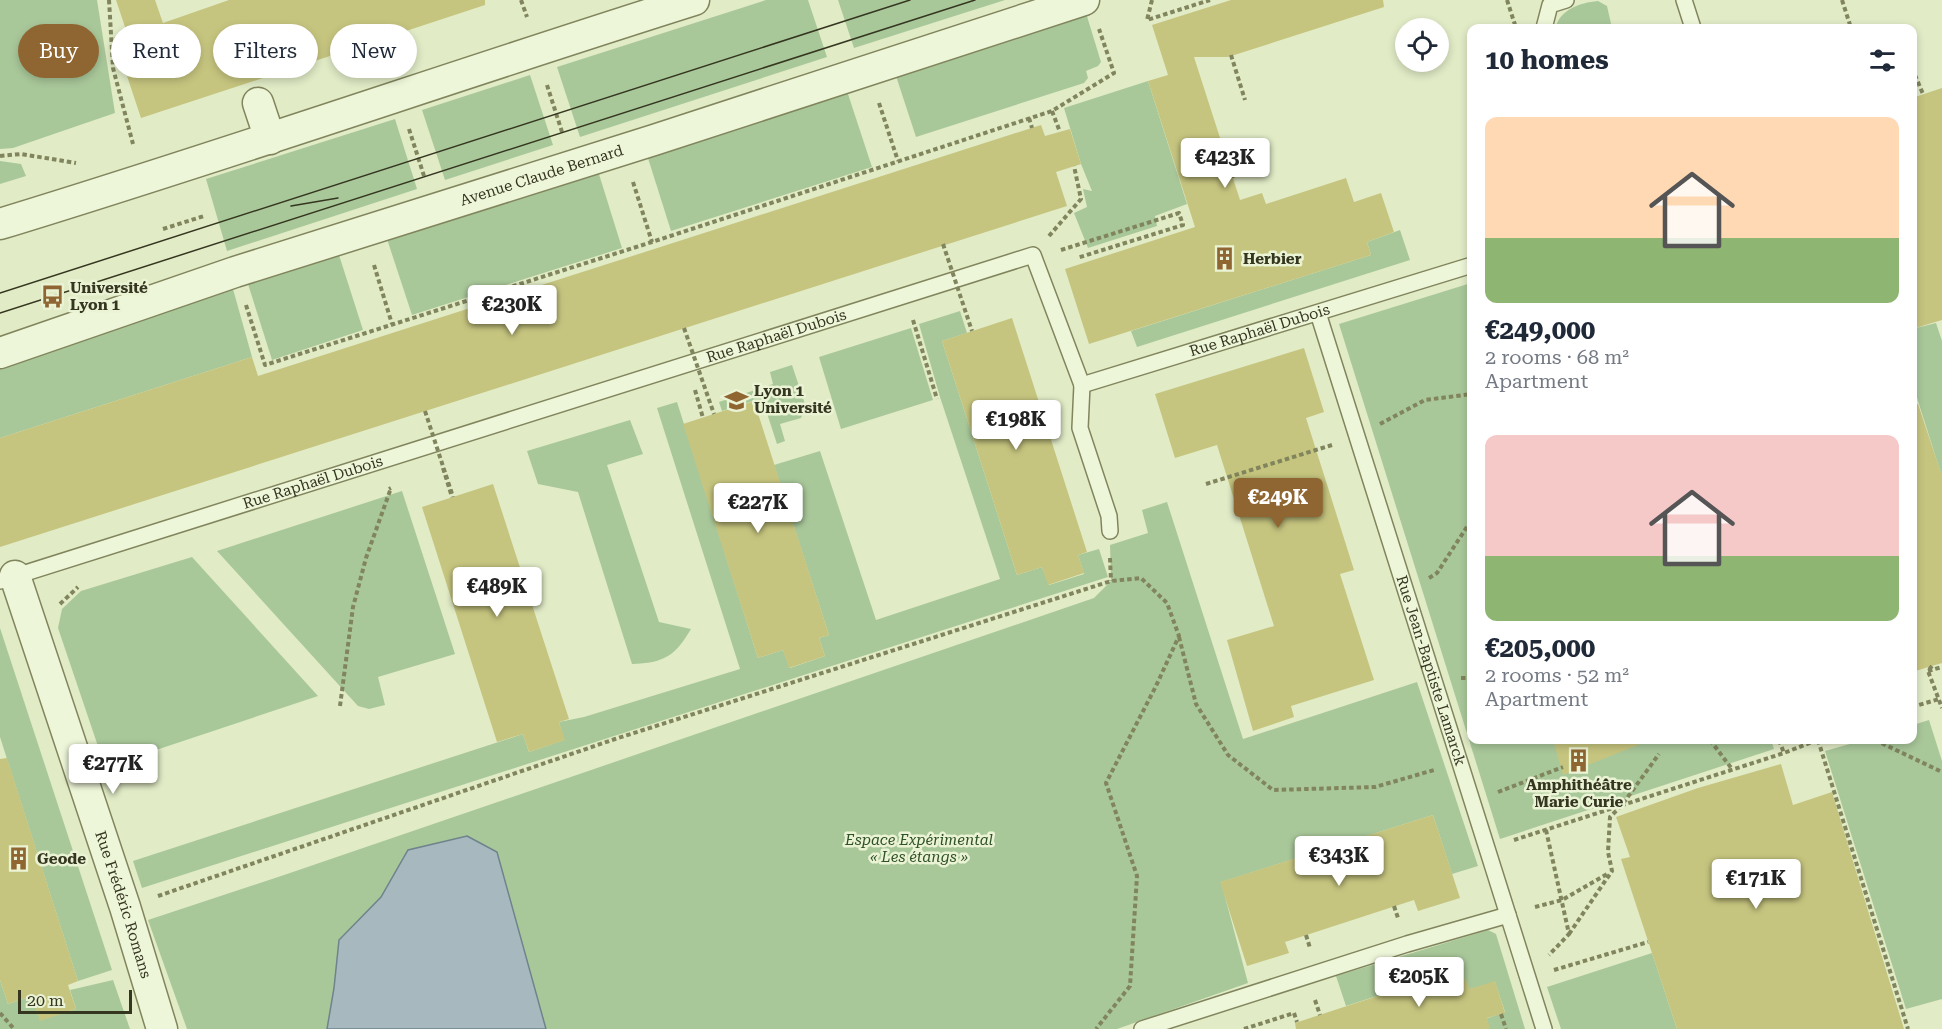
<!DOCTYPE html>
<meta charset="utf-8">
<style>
:root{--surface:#fff;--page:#f2f2f3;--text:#1f2937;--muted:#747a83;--accent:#8f6631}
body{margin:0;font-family:"Roboto Serif",serif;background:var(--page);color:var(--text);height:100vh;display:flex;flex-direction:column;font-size:22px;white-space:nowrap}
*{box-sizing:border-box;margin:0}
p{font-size:20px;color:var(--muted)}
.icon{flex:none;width:33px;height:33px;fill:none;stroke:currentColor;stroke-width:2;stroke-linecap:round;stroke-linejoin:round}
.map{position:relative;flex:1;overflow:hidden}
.details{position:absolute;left:1467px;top:24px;width:450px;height:720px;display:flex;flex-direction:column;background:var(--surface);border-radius:12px;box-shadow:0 3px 9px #0003}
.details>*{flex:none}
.banner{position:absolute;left:18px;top:24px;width:570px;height:54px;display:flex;gap:12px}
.controls{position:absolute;left:1395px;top:18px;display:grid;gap:12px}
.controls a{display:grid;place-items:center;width:54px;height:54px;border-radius:50%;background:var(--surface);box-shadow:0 3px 9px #0003;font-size:30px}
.scale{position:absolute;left:18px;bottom:15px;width:114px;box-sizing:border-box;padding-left:6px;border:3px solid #353620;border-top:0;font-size:16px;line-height:21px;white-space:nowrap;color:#353620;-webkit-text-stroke:4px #ebf3d5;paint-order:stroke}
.price{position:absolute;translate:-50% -51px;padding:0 14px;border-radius:6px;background:#fff;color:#222;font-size:20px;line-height:39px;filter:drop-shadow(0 2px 3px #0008)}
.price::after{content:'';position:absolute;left:50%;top:36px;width:18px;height:14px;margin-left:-9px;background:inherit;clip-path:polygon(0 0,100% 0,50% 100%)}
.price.on{background:var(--accent);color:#fff}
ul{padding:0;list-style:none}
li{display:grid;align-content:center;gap:12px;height:318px;padding:0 18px}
li span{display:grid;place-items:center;height:186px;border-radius:12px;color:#555}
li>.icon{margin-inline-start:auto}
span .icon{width:108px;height:108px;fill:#fffc;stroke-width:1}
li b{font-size:26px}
h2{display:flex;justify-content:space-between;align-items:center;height:72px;padding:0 18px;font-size:26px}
.chip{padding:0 21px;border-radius:27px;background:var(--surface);box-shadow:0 3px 9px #0003;font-size:21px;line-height:54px}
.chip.on{background:var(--accent);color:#fff}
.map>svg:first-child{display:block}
</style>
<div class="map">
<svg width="1942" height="1029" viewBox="0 0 1942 1029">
<rect width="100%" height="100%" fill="#e1ebc6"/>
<g fill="#a9c89a">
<polygon points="0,0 97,0 115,113 13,148 0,149"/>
<polygon points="766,0 808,0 827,57 580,137 557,67"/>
<polygon points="838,0 1005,0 854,48"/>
<path d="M 1598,1 L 1607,6 L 1612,28 L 1555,28 C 1561,9 1579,3 1598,1 Z"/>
<polygon points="1086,13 1101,62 1098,66 1086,71 1088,78 1084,83 916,137 896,76"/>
<polygon points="530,75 553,145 445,180 422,110"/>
<polygon points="1148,81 1187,204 1155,216 1157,226 1088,248 1074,213 1087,207 1083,189 1092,191 1081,164 1064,108"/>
<polygon points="847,91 872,167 671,231 647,155"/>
<polygon points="395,119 417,189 227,251 206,179"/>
<polygon points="0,161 21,164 26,176 0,184"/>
<polygon points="598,171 622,248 412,315 387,239"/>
<polygon points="1400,230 1410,260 1137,347 1131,331 1371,255 1367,242"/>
<polygon points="339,255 363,330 272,360 248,284"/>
<polygon points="1471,283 1472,740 1771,740 1774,749 1500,839 1339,324"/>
<polygon points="233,289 252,357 0,438 0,364"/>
<polygon points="960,311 967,333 942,341 1017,575 1042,567 1049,585 1084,574 1078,555 1099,549 1108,577 142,888 133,861 523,734 529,752 564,740 559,722 584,717 740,669 657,408 677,402 758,658 783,650 790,668 825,656 819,638 829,635 774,465 820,451 876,620 1000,579 940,397 919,324"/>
<polygon points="1936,323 1942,341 1942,477 1913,385 1912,329"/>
<polygon points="911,328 933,400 841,429 819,357"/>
<polygon points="792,365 806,407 801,418 780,424 785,441 777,444 763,401 755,404 753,401 722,411 719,402 773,384 770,372"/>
<path d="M 630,420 L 643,454 L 607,465 L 659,622 L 691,629 C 675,656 664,663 632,664 L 578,492 L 538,484 L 527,451 Z"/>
<polygon points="402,491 455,654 378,677 385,705 369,709 358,706 217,551"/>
<polygon points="1167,502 1243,739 1417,682 1478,866 1452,874 1433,815 1221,882 1248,983 1117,1029 187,1029 148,920 287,874 1094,598 1111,581 1110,545 1148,533 1142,510"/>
<polygon points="192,557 318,696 105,767 58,628 62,609 81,591"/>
<polygon points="0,628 112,970 78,981 0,737"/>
<polygon points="1929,720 1942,761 1942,999 1906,1009 1825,751 1864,740 1912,740 1913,725"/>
<polygon points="1488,930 1496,934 1525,1029 1480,1029 1477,1022 1505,1012 1495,982 1467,990 1460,969 1346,1006 1336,976"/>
<polygon points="1652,953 1677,1029 1561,1029 1547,987"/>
<polygon points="0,980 8,1004 32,996 40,1020 76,1009 70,990 113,980 130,1029 0,1029"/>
</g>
<polygon fill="#a7b8bf" stroke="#6e838c" stroke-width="1.5" points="467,836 497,852 546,1029 327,1029 334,988 339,940 381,897 408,850"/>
<g fill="#c6c57f">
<polygon points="116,0 155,0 163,23 229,0 485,0 485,5 141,118 114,37 127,33"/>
<polygon points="1231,0 1383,0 1384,7 1228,57 1194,57 1240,200 1262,193 1266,204 1346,178 1354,202 1381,193 1394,232 1367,242 1371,255 1089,344 1065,269 1195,227 1148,81 1168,75 1152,25"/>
<polygon points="1942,88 1942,320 1912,329 1912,98"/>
<polygon points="1041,125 1045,136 1070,129 1081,164 1056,172 1067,206 0,547 0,438 252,357 258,376"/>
<polygon points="1012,318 1087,552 1078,555 1084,573 1048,585 1042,567 1017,575 942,341"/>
<polygon points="1304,348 1324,412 1306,418 1354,570 1340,574 1374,680 1291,706 1294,717 1253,731 1227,640 1274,626 1217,445 1175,458 1155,394"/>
<polygon points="754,401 829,635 819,638 825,656 789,668 783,650 758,658 683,424"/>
<polygon points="1918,404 1942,476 1942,663 1912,672 1912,405"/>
<polygon points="493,484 569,719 559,722 565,740 529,752 523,734 497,742 422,507"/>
<polygon points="1553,740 1647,740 1648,741 1563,775"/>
<polygon points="7,758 78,981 68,985 76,1009 40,1021 32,996 8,1004 0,980 0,759"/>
<polygon points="1781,764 1793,805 1832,792 1904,1029 1677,1029 1621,859 1630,857 1616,817 1698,788"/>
<polygon points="1433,815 1460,898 1418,911 1414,900 1285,942 1289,953 1247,966 1220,882"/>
<polygon points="1460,969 1470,989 1495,981 1505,1013 1487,1018 1490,1029 1296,1029 1295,1023"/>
</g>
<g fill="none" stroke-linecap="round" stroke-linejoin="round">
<defs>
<g id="lane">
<polyline points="1684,0 1693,28"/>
<polyline points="1544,28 1550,5 1566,0"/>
<path id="s1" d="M 1318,313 L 1544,1029"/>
<polyline points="1082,385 1080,428 1109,516 1110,531"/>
<path id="s2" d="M 0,581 L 1033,255 L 1082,385 L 1472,265"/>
<polyline points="1142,1029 1407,944 1508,915"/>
</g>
<g id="street">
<polyline points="258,103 270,139"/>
<path d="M 0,224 C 233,153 462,73 694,0"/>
<path id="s3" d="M 0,353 L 235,272 L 654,140 L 1084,0"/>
<path id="s4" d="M 15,576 L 125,907 L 162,1029"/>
</g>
</defs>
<use href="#lane" stroke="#81855d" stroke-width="18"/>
<use href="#street" stroke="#81855d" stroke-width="33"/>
<g stroke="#81855d" stroke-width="4" stroke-dasharray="4.5 3" stroke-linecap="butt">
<polyline points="109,0 113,68 133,144"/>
<polyline points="521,0 527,17"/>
<polyline points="1152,0 1147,20 1210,0"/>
<polyline points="1507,0 1516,28"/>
<polyline points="1842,0 1851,28"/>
<polyline points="1231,55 1245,100"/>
<polyline points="1912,68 1923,94"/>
<polyline points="547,85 562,132"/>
<polyline points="879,103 898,161"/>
<polyline points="1052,111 1060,132"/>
<polyline points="1029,118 1032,128"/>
<polyline points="409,129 424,176"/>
<polyline points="0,156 21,154 76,163"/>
<polyline points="1232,177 1260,145"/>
<polyline points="633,182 652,242"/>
<polyline points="163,229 204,216"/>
<polyline points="1049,236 1081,199 1074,166"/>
<polyline points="1061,250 1179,213 1183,225 1077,258"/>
<polyline points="374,265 392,324"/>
<polyline points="246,305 265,365 652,242 1052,111 1114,73 1099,29"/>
<polyline points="913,320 937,399"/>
<polyline points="695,390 703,418"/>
<polyline points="1469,395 1472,400"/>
<polyline points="1380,424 1425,400 1472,394"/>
<polyline points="443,468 452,497"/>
<polyline points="1206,484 1332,445"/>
<polyline points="1110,558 1111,581"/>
<polyline points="1429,578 1437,573 1472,519"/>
<polyline points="60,604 78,587"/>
<polyline points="1179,637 1196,704 1228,755 1273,790 1375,787 1434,770"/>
<polyline points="1932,666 1928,671 1942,708"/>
<polyline points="1928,671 1942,667"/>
<polyline points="1461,678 1472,678"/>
<polyline points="340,706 353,607 366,558 391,488 389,489"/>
<polyline points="1912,707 1939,699"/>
<polyline points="1710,740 1732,769"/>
<polyline points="1779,740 1784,753"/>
<polyline points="1818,740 1908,1029"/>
<polyline points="1875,740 1942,772"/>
<polyline points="1498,792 1563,767"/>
<polyline points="1546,830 1569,934 1549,955"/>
<polyline points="1514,840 1784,753 1817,740"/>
<polyline points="158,896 615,739 1111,581 1141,578 1167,603 1179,636 1156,686 1106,783 1137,876 1130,986 1096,1029"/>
<polyline points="1394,906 1398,918"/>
<polyline points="1535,907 1562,900 1609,873"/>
<polyline points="1569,934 1612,871 1608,852 1610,817 1622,805 1659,754"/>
<polyline points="1306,935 1310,948"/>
<polyline points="1554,970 1648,942"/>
<polyline points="1315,1000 1320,1015"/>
<polyline points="0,1013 14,1029"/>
<polyline points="1501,1014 1506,1029"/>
<polyline points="1244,1029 1294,1013 1297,1022"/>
</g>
<use href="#lane" stroke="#eef6d9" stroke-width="15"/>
<use href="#street" stroke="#eef6d9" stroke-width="30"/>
<g stroke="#353620" stroke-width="1.5">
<polyline points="291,206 338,198"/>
<polyline points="0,293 910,0"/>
<polyline points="0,313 975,0"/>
</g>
<g stroke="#81855d" stroke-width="4" stroke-dasharray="4.5 3" stroke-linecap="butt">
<polyline points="943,244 972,331"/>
<polyline points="684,328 714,414"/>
<polyline points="425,411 453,497"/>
</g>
</g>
<defs>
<symbol id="building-bare" viewBox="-9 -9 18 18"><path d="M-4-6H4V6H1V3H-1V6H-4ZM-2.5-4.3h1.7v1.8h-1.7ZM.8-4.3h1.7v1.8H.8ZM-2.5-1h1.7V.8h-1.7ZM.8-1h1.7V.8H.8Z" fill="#8f6631" stroke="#ebf3d5" stroke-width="2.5" paint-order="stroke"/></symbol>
<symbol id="bus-bare" viewBox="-9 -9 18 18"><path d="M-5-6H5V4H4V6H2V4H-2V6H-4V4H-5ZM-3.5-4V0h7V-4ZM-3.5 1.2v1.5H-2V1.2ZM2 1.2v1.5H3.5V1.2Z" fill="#8f6631" stroke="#ebf3d5" stroke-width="2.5" paint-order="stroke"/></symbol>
<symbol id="university-bare" viewBox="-9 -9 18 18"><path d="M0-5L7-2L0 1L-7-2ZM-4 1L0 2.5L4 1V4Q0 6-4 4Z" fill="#8f6631" stroke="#ebf3d5" stroke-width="2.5" paint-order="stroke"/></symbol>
</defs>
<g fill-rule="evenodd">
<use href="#building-bare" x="1208" y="242" width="33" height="33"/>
<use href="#bus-bare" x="36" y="280" width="33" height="33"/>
<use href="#university-bare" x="720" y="384" width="33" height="33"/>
<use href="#building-bare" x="1562" y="744" width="33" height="33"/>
<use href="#building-bare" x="2" y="842" width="33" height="33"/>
</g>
<g text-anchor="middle" stroke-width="5" stroke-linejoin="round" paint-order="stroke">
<g font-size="15" fill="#353620" stroke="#ebf3d5">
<text dy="5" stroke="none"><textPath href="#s3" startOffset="570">Avenue Claude Bernard</textPath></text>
<text dy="5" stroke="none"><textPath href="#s2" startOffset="1408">Rue Raphaël Dubois</textPath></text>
<text dy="5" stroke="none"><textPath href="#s2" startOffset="814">Rue Raphaël Dubois</textPath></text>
<text dy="5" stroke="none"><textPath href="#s2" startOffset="328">Rue Raphaël Dubois</textPath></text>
<text dy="5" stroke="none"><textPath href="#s1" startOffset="375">Rue Jean-Baptiste Lamarck</textPath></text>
<text dy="5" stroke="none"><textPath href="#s4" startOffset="346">Rue Frédéric Romans</textPath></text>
</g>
<g font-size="15" font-weight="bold" fill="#353620" stroke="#ebf3d5" text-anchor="start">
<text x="1243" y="264">Herbier</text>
<text x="70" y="293">Université<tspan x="70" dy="17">Lyon 1</tspan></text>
<text x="754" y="396">Lyon 1<tspan x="754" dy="17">Université</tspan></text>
<text x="1579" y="790" text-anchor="middle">Amphithéâtre<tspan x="1579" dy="17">Marie Curie</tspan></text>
<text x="37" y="864">Geode</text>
</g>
<g font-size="15" font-style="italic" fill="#2f5128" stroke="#ebf3d5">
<text x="919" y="845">Espace Expérimental<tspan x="919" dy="17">« Les étangs »</tspan></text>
</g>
</g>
</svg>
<div class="controls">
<a><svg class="icon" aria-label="locate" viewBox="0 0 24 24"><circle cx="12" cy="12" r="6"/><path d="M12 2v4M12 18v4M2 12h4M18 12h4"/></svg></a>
</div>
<div class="scale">20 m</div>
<b class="price" style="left:1225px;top:189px">€423K</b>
<b class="price" style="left:512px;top:336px">€230K</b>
<b class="price" style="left:1016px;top:451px">€198K</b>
<b class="price on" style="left:1278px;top:529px">€249K</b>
<b class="price" style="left:758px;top:534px">€227K</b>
<b class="price" style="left:497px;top:618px">€489K</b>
<b class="price" style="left:113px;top:795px">€277K</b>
<b class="price" style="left:1339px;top:887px">€343K</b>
<b class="price" style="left:1756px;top:910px">€171K</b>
<b class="price" style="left:1419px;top:1008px">€205K</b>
<div class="banner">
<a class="chip on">Buy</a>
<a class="chip">Rent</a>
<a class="chip">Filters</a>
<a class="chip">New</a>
</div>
<section class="details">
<h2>10 homes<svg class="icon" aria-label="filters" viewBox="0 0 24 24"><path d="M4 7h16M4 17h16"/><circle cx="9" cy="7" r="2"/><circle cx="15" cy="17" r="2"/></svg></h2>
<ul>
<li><span style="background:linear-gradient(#ffd9b3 65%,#8fb573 0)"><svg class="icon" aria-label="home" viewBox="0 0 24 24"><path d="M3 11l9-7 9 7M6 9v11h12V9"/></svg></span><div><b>€249,000</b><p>2 rooms · 68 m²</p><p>Apartment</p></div></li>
<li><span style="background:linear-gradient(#f6c9c9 65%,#8fb573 0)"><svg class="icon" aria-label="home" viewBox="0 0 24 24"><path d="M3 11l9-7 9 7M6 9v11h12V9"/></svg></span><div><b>€205,000</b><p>2 rooms · 52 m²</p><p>Apartment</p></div></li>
</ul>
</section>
</div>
